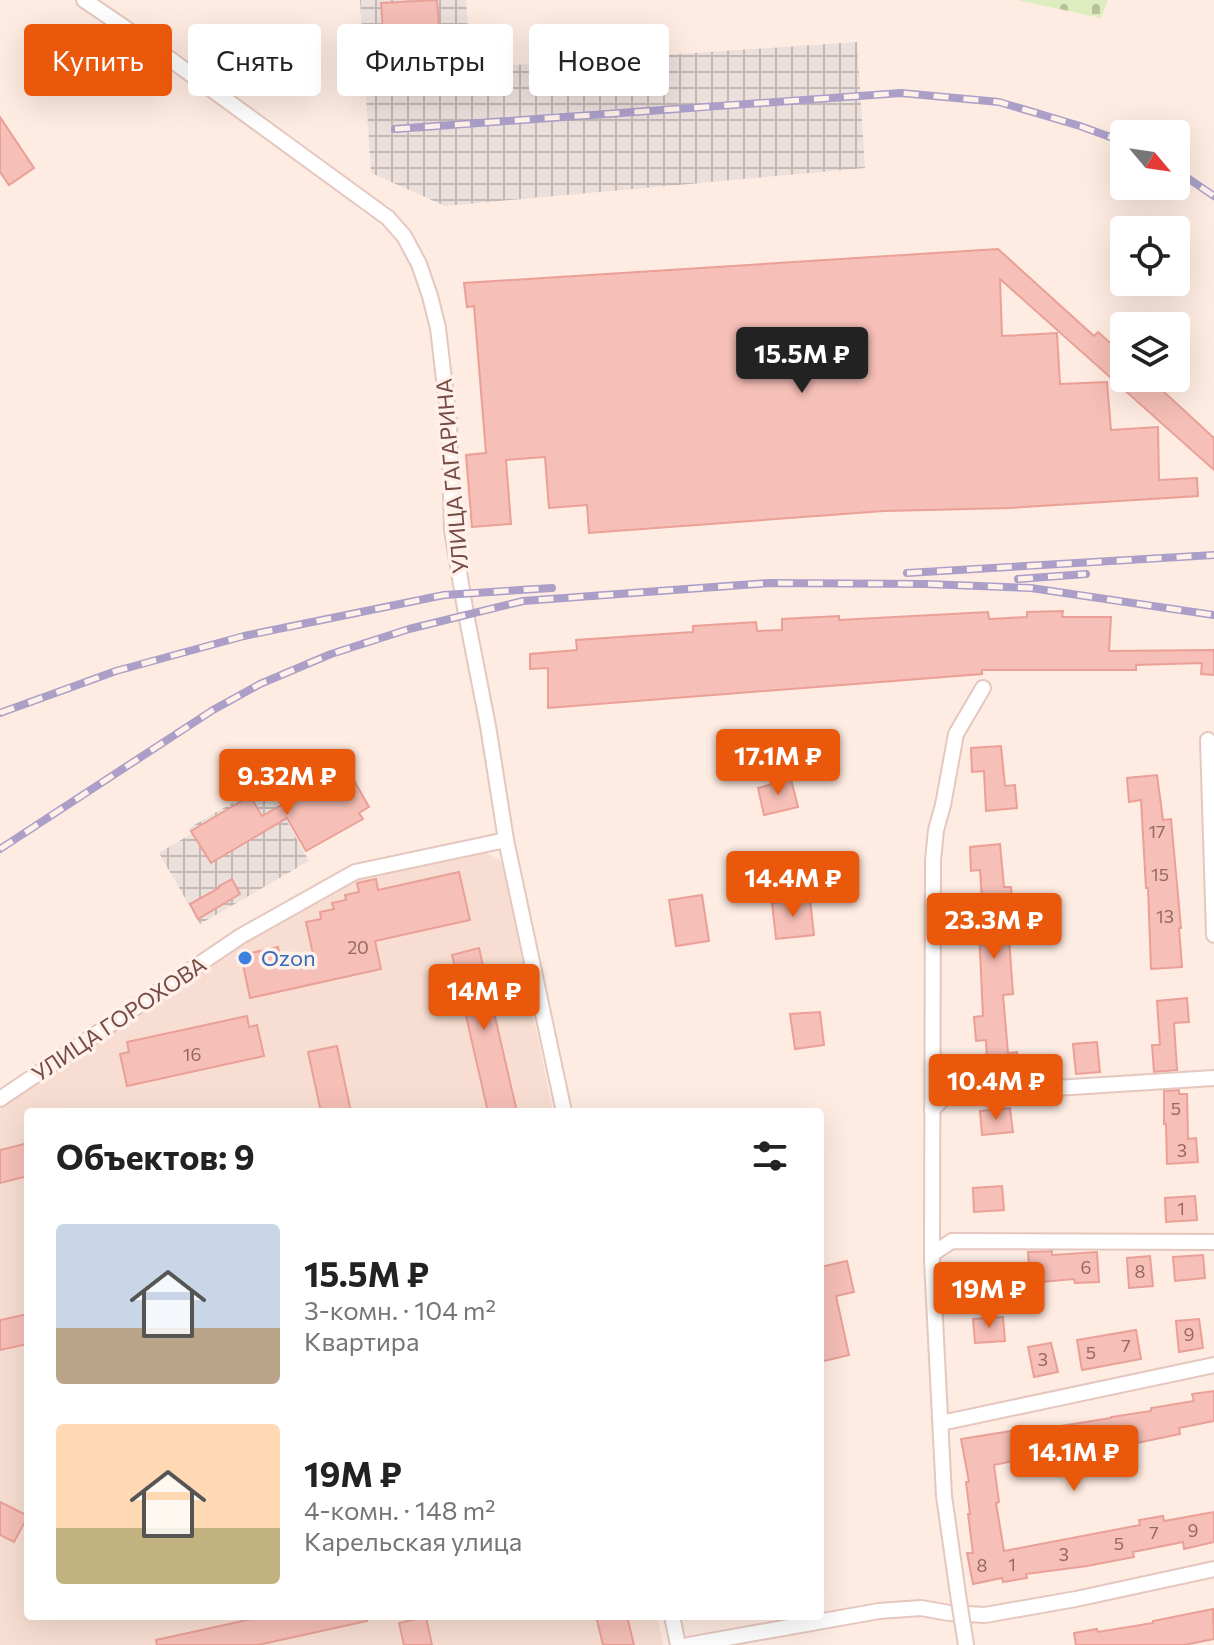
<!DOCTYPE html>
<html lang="ru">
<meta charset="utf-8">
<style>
:root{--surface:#fff;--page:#f6f6f6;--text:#222;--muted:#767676;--accent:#ea580c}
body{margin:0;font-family:Commissioner,sans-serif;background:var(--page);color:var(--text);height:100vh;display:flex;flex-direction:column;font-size:30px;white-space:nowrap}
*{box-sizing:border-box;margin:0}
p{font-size:26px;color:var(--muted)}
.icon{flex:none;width:44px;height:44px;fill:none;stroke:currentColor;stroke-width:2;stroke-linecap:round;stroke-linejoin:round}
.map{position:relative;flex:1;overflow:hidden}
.sheet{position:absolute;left:24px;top:1108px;width:800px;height:512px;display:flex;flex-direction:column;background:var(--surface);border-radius:8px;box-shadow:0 8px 32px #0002}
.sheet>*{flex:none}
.hud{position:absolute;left:24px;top:24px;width:800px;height:72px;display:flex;gap:16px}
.needle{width:52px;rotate:119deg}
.fabs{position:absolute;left:1110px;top:120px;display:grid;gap:16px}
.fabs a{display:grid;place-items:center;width:80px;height:80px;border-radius:8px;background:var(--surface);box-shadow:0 8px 32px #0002;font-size:40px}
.price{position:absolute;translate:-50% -68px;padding:0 18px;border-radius:8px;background:var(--accent);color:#fff;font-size:26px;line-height:52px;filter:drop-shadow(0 2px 4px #0008)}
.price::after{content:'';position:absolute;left:50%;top:48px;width:24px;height:18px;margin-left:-12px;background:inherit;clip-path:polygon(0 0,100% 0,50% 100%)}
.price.selected{background:#222;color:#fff}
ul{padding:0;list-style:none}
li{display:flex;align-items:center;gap:24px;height:200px;padding:0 32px}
li span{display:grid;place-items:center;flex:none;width:224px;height:160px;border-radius:8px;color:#555}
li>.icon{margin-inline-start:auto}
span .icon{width:96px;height:96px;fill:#fffc;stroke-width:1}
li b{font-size:34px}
h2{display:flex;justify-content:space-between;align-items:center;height:96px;padding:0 32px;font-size:34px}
.tag{padding:0 28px;border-radius:8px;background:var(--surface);box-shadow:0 8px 32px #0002;font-size:28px;line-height:72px}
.tag.selected{background:var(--accent);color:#fff}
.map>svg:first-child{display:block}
</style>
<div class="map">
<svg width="1214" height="1645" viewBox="0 0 1214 1645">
<defs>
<pattern id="industrial-grid" width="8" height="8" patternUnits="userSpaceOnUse" patternTransform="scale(2)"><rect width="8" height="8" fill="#ece0dd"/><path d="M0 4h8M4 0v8" fill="none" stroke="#c4b8b5"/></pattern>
<pattern id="cemetery-stones" width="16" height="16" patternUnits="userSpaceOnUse" patternTransform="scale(2)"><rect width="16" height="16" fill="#ddedbf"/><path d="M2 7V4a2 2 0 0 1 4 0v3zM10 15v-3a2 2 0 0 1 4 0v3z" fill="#b8c29d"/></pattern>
</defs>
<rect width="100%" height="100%" fill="#feebe1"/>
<polygon fill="#f8ded2" points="487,853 500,860 503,866 553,1112 28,1112 28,1616 657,1616 663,1645 0,1645 0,1109 246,941 357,878"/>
<g fill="url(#industrial-grid)">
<polygon points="360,0 466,0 471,68 857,42 865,168 445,206 371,173"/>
<polygon points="269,789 309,861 200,924 159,853 191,834 189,828 249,793 253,798"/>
</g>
<polygon fill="url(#cemetery-stones)" points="1017,0 1108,0 1101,18"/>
<g fill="#f6bfb7" stroke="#eaa096" stroke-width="2">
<polygon points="437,0 439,28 383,32 381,3"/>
<polygon points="0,117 34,168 9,185 0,172"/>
<polygon points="998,249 1094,336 1098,332 1124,355 1124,378 1149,378 1214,438 1214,470 1000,279 1002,336 1057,333 1060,384 1107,382 1111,430 1158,427 1159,480 1197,478 1198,496 1010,508 884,511 589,533 587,505 549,508 545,457 506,460 511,524 472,527 466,455 486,453 474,306 467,307 464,283"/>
<polygon points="1063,611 1062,617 1111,617 1109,651 1214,650 1214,675 1201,674 1202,663 1136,665 1136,670 982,670 982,674 548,708 548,668 530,669 530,654 577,650 576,640 693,632 693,626 756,622 757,631 782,630 782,619 839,616 839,620 988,612 989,619 1027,617 1027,612"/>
<polygon points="1001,746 1005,786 1015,785 1017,808 986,811 984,771 972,772 971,748"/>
<polygon points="347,768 369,807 359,813 363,819 306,851 287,818 211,863 191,831 250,796 262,816"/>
<polygon points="1157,775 1163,820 1171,819 1181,928 1179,928 1182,967 1151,969 1148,888 1146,888 1141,800 1129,802 1127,778"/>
<polygon points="791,779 798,807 764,815 758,788"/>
<polygon points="1000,844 1004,887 1011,887 1013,910 1007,911 1013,994 1003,995 1008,1053 1017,1052 1019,1076 988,1078 986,1040 976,1041 974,1017 983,1016 979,930 984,930 980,870 971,871 970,847"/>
<polygon points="459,872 470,920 375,941 381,969 250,998 241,955 278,947 281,961 313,954 306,922 321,919 320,912 334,909 332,903 346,900 345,895 359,892 357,883 376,879 378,890"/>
<polygon points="232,879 240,894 198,919 190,904 219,888 219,886"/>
<polygon points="702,895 709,941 676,946 669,900"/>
<polygon points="810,899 814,935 776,939 772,903"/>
<polygon points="479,948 517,1112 488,1112 452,955"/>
<polygon points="1187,998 1189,1022 1174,1023 1177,1070 1154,1072 1152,1045 1160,1045 1157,1001"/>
<polygon points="820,1012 824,1045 795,1049 790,1014"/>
<polygon points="247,1016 249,1027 257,1025 264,1056 127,1086 120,1054 129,1052 127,1042"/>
<polygon points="1097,1042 1100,1072 1076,1074 1073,1044"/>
<polygon points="337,1046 351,1112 321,1112 308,1052"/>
<polygon points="1179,1090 1179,1094 1187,1094 1188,1139 1196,1138 1198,1162 1167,1164 1166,1124 1164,1124 1164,1091"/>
<polygon points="1010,1108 1013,1132 982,1135 980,1111"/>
<polygon points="28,1143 28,1176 0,1183 0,1150"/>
<polygon points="1002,1186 1004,1210 974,1212 973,1188"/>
<polygon points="1195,1196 1197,1220 1166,1222 1165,1198"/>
<polygon points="1052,1251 1052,1255 1097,1252 1099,1282 1075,1283 1074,1279 1030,1283 1028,1252"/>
<polygon points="1203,1255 1205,1278 1175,1281 1173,1257"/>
<polygon points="1150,1256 1153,1286 1129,1288 1127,1258"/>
<polygon points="847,1261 854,1292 836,1296 849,1355 820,1362 820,1267"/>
<polygon points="995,1268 997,1292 966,1294 965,1270"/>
<polygon points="28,1314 28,1344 0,1350 0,1320"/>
<polygon points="1003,1317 1005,1341 975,1343 973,1319"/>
<polygon points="1199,1319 1203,1348 1179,1352 1176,1321"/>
<polygon points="1136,1330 1141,1359 1082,1370 1077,1340"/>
<polygon points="1051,1343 1058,1372 1034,1377 1028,1347"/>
<polygon points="1214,1391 1214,1421 1179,1428 1180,1434 1075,1456 1075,1453 1038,1461 1038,1456 994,1465 999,1502 996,1503 1004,1551 1140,1525 1139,1520 1163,1516 1164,1521 1214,1512 1214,1542 1184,1549 1183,1542 1133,1552 1134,1557 1087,1566 1026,1574 1027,1578 1003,1582 1002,1578 973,1584 967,1553 973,1553 968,1514 970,1514 966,1482 969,1482 961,1439 1017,1430 1017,1433 1111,1418 1111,1417 1151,1411 1151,1408 1194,1401 1192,1394"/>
<polygon points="0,1502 28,1516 14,1542 0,1535"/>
<polygon points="1213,1609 1214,1639 1184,1645 1076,1645 1074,1633 1097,1629 1098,1632 1153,1623 1153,1621"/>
<polygon points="265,1616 366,1616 367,1621 258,1645 157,1645 156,1640"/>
<polygon points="596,1616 627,1616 634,1645 603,1645"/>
<polygon points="426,1617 432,1645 404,1645 399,1623"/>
</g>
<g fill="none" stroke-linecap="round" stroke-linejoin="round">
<defs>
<g id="minor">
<polyline points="84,0 159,51 388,218 404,236 419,264 430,296 438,328 449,422 452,530 466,614 488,726 506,840 564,1112"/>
<polyline points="1208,740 1214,935"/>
<polyline points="0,1099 241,936 355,872 506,840"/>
<polyline points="932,1110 946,1095 1214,1078"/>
<polyline points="932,1254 952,1241 1214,1242"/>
<polyline points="941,1423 1214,1365"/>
<polyline points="959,1601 944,1496 932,1260 933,860 936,830 943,805 956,734 983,688"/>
<polyline points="672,1616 678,1645"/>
<polyline points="963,1626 966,1645"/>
<polyline points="688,1645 879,1611 921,1608 949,1613 985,1615 1076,1599 1214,1569"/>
</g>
</defs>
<use href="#minor" stroke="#e5c7bf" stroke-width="18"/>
<use href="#minor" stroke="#fff" stroke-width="14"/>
<defs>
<g id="rail">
<polyline points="395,129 901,93 999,102 1080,126 1124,142"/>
<polyline points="1176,170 1214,196"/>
<polyline points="907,573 1214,555"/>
<polyline points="1018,579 1086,574"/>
<polyline points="0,713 116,671 244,636 444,595 552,588"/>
<polyline points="0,849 213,710 260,684 331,654 409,629 523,601 769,583 926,584 1031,588 1214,615"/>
</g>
</defs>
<use href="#rail" stroke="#ab9fc8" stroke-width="8"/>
<use href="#rail" stroke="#fff1e9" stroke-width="5" stroke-dasharray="15" stroke-linecap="butt"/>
<defs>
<polyline id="minor-bridge" points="959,1601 963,1626"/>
</defs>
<use href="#minor-bridge" stroke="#e5c7bf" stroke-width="18" stroke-linecap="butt"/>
<use href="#minor-bridge" stroke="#fff" stroke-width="14"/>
</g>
<circle fill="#3f7fe0" stroke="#fff1e9" stroke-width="3" cx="245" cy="958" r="8"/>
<g text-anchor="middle" stroke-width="7" stroke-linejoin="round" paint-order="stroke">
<g font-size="18" fill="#976862">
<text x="1157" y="838">17</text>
<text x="1160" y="881">15</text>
<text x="1165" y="923">13</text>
<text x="358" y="954">20</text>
<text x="192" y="1061">16</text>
<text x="1176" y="1115">5</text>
<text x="1182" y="1157">3</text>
<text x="1181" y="1215">1</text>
<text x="1086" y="1274">6</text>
<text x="1140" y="1278">8</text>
<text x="1189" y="1341">9</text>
<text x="1126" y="1352">7</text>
<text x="1091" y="1359">5</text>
<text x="1043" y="1366">3</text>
<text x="1193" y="1537">9</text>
<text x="1154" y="1539">7</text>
<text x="1119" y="1550">5</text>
<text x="1064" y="1561">3</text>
<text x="1012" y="1571">1</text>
<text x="982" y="1572">8</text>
</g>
<g font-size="22" fill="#774b46" stroke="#fff1e9">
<text transform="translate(452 476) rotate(-95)" y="8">УЛИЦА ГАГАРИНА</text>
<text transform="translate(119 1019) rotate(-34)" y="8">УЛИЦА ГОРОХОВА</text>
</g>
<g font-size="22" fill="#366cbe" stroke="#fff1e9" text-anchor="start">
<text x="261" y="966">Ozon</text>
</g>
</g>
</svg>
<div class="fabs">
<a><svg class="needle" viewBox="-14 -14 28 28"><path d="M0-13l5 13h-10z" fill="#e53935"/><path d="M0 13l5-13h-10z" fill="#767676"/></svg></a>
<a><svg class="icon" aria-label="locate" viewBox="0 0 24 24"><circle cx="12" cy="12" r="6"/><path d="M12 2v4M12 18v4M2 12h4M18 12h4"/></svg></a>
<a><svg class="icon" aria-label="layers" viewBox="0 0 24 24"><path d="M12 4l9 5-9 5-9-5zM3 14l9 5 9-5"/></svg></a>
</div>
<b class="price selected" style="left:802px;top:395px">15.5M ₽</b>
<b class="price" style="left:778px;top:797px">17.1M ₽</b>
<b class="price" style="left:287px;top:817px">9.32M ₽</b>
<b class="price" style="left:793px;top:919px">14.4M ₽</b>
<b class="price" style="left:994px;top:961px">23.3M ₽</b>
<b class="price" style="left:484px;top:1032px">14M ₽</b>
<b class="price" style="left:996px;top:1122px">10.4M ₽</b>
<b class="price" style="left:989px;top:1330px">19M ₽</b>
<b class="price" style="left:1074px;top:1493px">14.1M ₽</b>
<div class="hud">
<a class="tag selected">Купить</a>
<a class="tag">Снять</a>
<a class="tag">Фильтры</a>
<a class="tag">Новое</a>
</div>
<section class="sheet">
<h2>Объектов: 9<svg class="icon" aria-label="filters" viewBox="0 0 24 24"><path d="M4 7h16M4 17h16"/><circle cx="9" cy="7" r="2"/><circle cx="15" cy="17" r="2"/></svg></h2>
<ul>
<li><span style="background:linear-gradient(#c9d6e8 65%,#b9a48a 0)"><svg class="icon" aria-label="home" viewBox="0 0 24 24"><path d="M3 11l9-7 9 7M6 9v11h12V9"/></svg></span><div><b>15.5M ₽</b><p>3-комн. · 104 m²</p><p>Квартира</p></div></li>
<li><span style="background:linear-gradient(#ffd9b3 65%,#c2b280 0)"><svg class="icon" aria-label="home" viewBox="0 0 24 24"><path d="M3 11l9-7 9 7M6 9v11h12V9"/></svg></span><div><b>19M ₽</b><p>4-комн. · 148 m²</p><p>Карельская улица</p></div></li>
</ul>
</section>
</div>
